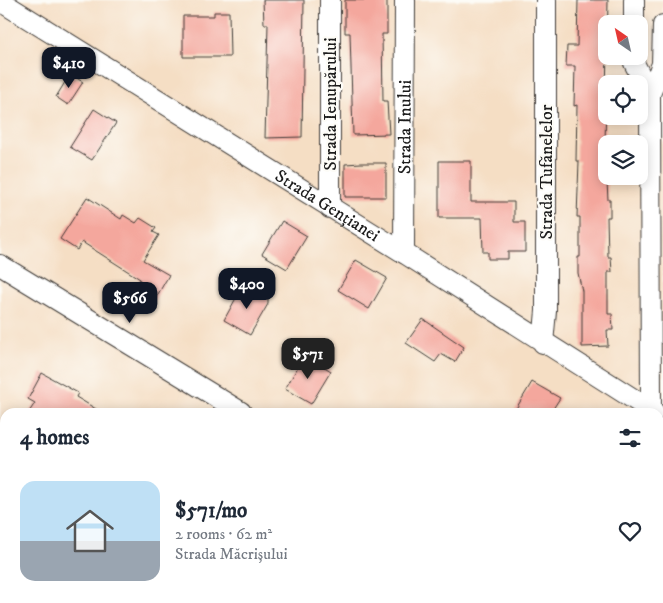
<!DOCTYPE html>
<meta charset="utf-8">
<style>
:root{--surface:#fff;--page:#f2f2f3;--text:#1f2937;--muted:#747a83;--line:#e0e1e3;--accent:#111827}
body{margin:0;font-family:"IM FELL DW Pica",serif;background:var(--page);color:var(--text);height:100vh;display:flex;flex-direction:column;font-size:19px;white-space:nowrap}
*{box-sizing:border-box;margin:0}
p{font-size:16px;color:var(--muted)}
.icon{flex:none;width:28px;height:28px;fill:none;stroke:currentColor;stroke-width:2;stroke-linecap:round;stroke-linejoin:round}
.map{position:relative;flex:1;overflow:hidden}
.panel{position:absolute;left:0px;top:408px;width:664px;height:196px;display:flex;flex-direction:column;background:var(--surface);border-radius:15px 15px 0 0;box-shadow:0 2px 12px #0003}
.panel>*{flex:none}
.needle{width:32px;rotate:326deg}
.buttons{position:absolute;left:598px;top:15px;display:grid;gap:10px}
.buttons a{display:grid;place-items:center;width:50px;height:50px;border-radius:10px;background:var(--surface);box-shadow:0 2px 12px #0003;font-size:25px}
.price{position:absolute;translate:-50% -42px;padding:0 11px;border-radius:10px;background:var(--accent);color:#fff;font-size:16px;line-height:32px;filter:drop-shadow(0 1px 2px #0008)}
.price::after{content:'';position:absolute;left:50%;top:30px;width:15px;height:11px;margin-left:-8px;background:inherit;clip-path:polygon(0 0,100% 0,50% 100%)}
.price.selected{background:#222;color:#fff}
ul{padding:0;list-style:none}
li{display:flex;align-items:center;gap:15px;height:125px;padding:0 20px}
li+li{border-top:1px solid var(--line)}
li span{display:grid;place-items:center;flex:none;width:140px;height:100px;border-radius:15px;color:#555}
li>.icon{margin-inline-start:auto}
span .icon{width:60px;height:60px;fill:#fffc;stroke-width:1}
li b{font-size:21px}
h2{display:flex;justify-content:space-between;align-items:center;height:60px;padding:0 20px;font-size:21px}
.map>svg:first-child{display:block}
</style>
<div class="map">
<svg width="663" height="603" viewBox="0 0 663 603">
<rect width="100%" height="100%" fill="#fdfcf7"/>
<filter id="ink" filterUnits="userSpaceOnUse"><feTurbulence type="fractalNoise" baseFrequency=".02" numOctaves="2"/><feDisplacementMap in="SourceGraphic" scale="10" xChannelSelector="R" yChannelSelector="G"/><feConvolveMatrix kernelMatrix="1 2 1 2 8 2 1 2 1" color-interpolation-filters="sRGB"/></filter>
<filter id="wash" filterUnits="userSpaceOnUse"><feTurbulence type="fractalNoise" baseFrequency=".0096" numOctaves="4" result="noise"/><feDisplacementMap in="SourceGraphic" scale="20" xChannelSelector="R" yChannelSelector="G"/><feGaussianBlur stdDeviation="1.12" result="paint"/><feColorMatrix in="noise" values="0 0 0 0 0 0 0 0 0 0 0 0 0 0 0 0 0 1.4 0 .05"/><feComposite in="paint" operator="in"/></filter>
<g filter="url(#wash)">
<rect width="100%" height="100%" fill="#f5dec4"/>
<g id="blocks">
<g fill="#f4a79d">
<polygon points="263,0 304,0 302,137 265,138 268,24 264,24"/>
<polygon points="345,0 387,0 387,34 382,34 383,101 387,101 389,134 353,135 350,33 345,33"/>
<polygon points="578,0 608,0 605,145 608,200 610,200 610,217 607,217 608,257 611,257 612,272 608,272 608,314 612,314 613,330 607,330 608,346 582,347 582,291 578,273 578,257 580,257 580,217 577,217 579,161 576,161 577,105 574,106 575,66 566,66 567,46 577,46"/>
<polygon points="214,12 229,12 230,57 183,57 183,16 214,16"/>
<polygon points="70,74 83,82 68,105 56,97"/>
<polygon points="94,109 116,123 92,160 70,147"/>
<polygon points="439,161 471,161 471,202 514,202 514,222 525,222 525,252 508,252 508,259 488,259 488,252 483,252 482,218 439,218"/>
<polygon points="361,163 386,163 386,197 345,197 345,164"/>
<polygon points="87,197 121,219 123,215 136,223 140,218 156,228 153,232 159,235 143,260 169,275 154,301 134,290 140,279 82,242 77,250 60,239"/>
<polygon points="282,221 307,236 287,269 262,254"/>
<polygon points="356,260 387,278 369,309 338,290"/>
<polygon points="248,285 268,297 268,304 250,335 224,320 241,289 245,291"/>
<polygon points="423,319 464,347 455,362 441,354 435,362 406,343"/>
<polygon points="305,355 331,371 311,404 285,389"/>
<polygon points="42,373 78,393 76,397 101,412 29,412 35,403 28,399"/>
<polygon points="532,382 560,398 551,412 514,412"/>
</g>
</g>
</g>
<g filter="url(#ink)">
<use href="#blocks" fill-opacity="0" stroke="#3d3935" stroke-width="1"/>
<g fill="none" stroke-linecap="round" stroke-linejoin="round">
<defs>
<g id="minor">
<path id="s1" d="M 0,1 L 404,253 L 654,412"/>
<polyline points="634,24 634,0"/>
<polyline points="634,56 634,63 650,94"/>
<polyline points="330,208 330,0"/>
<path id="s2" d="M 404,253 L 405,0"/>
<polyline points="0,265 241,412"/>
<polyline points="543,343 546,311 546,0"/>
<polyline points="651,410 650,94 662,64 663,25"/>
<polyline points="544,599 551,603"/>
<polyline points="167,603 170,599"/>
</g>
</defs>
<use href="#minor" stroke="#3d3935" stroke-width="22"/>
<use href="#minor" stroke="#fff" stroke-width="20"/>
</g>
</g>
<g text-anchor="middle" stroke-width="4.5" stroke-linejoin="round" paint-order="stroke">
<g font-size="18" fill="#1c1c1c" stroke="#fdfcf7">
<text transform="translate(330 104) rotate(-90)" y="6">Strada Ienupărului</text>
<text dy="6" stroke="none"><textPath href="#s2" startOffset="126">Strada Inului</textPath></text>
<text transform="translate(546 172) rotate(-90)" y="6">Strada Tufănelelor</text>
<text dy="6" stroke="none"><textPath href="#s1" startOffset="386">Strada Gențianei</textPath></text>
</g>
</g>
</svg>
<div class="buttons">
<a><svg class="needle" viewBox="-14 -14 28 28"><path d="M0-13l5 13h-10z" fill="#e53935"/><path d="M0 13l5-13h-10z" fill="#747a83"/></svg></a>
<a><svg class="icon" aria-label="locate" viewBox="0 0 24 24"><circle cx="12" cy="12" r="6"/><path d="M12 2v4M12 18v4M2 12h4M18 12h4"/></svg></a>
<a><svg class="icon" aria-label="layers" viewBox="0 0 24 24"><path d="M12 4l9 5-9 5-9-5zM3 14l9 5 9-5"/></svg></a>
</div>
<b class="price" style="left:69px;top:89px">$410</b>
<b class="price" style="left:247px;top:310px">$400</b>
<b class="price" style="left:130px;top:324px">$566</b>
<b class="price selected" style="left:308px;top:380px">$571</b>
<section class="panel">
<h2>4 homes<svg class="icon" aria-label="filters" viewBox="0 0 24 24"><path d="M4 7h16M4 17h16"/><circle cx="9" cy="7" r="2"/><circle cx="15" cy="17" r="2"/></svg></h2>
<ul>
<li><span style="background:linear-gradient(#bfe0f5 60%,#9aa5b1 0)"><svg class="icon" aria-label="home" viewBox="0 0 24 24"><path d="M3 11l9-7 9 7M6 9v11h12V9"/></svg></span><div><b>$571/mo</b><p>2 rooms · 62 m²</p><p>Strada Măcrișului</p></div><svg class="icon" aria-label="heart" viewBox="0 0 24 24"><path d="M12 20l-8-8c-3-5 5-10 8-4 3-6 11-1 8 4z"/></svg></li>
</ul>
</section>
</div>
